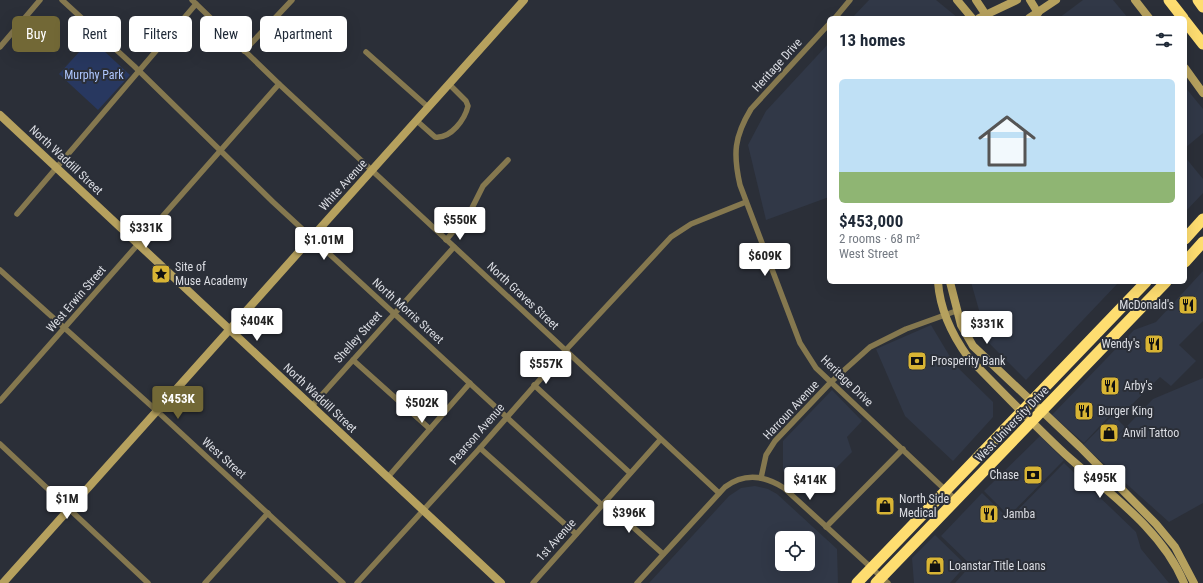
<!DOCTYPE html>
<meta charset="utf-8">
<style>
:root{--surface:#fff;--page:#f6f6f7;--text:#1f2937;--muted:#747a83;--line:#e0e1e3;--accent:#726836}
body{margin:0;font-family:"Roboto Condensed",sans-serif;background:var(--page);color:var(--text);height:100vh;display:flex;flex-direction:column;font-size:15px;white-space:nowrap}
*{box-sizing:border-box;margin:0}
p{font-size:13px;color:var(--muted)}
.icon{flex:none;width:22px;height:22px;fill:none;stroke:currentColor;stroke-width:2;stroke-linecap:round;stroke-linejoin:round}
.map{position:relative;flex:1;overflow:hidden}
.drawer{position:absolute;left:827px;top:16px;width:360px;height:268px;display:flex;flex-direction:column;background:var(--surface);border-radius:6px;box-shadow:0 4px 16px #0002}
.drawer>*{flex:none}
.top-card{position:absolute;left:12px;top:16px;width:380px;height:36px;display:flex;gap:8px}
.tools{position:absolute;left:775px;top:531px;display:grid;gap:8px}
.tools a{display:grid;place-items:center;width:40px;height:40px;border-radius:6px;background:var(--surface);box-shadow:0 4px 16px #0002;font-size:20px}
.price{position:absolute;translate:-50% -34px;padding:0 9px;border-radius:4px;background:#fff;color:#222;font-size:13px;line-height:26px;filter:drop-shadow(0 1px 2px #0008)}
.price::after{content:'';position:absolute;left:50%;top:24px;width:12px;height:9px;margin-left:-6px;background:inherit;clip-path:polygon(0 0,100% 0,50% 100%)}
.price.current{background:var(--accent);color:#fff}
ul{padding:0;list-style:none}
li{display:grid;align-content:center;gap:8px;height:212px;padding:0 12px}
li+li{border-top:1px solid var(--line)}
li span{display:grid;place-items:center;height:124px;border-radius:6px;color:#555}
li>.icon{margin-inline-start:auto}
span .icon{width:72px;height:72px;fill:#fffc;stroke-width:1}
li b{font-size:17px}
h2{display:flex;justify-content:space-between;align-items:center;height:48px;padding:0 12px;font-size:17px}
.chip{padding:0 14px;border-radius:6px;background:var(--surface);box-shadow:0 4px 16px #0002;font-size:14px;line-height:36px}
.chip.current{background:var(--accent);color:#fff}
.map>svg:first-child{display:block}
</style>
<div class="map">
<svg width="1203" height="583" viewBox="0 0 1203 583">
<rect width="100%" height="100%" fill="#2b2f38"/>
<g fill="#313847" fill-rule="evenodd">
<polygon points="869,0 936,0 958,18 852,18"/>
<polygon points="1083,0 1113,0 1128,18 1059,18"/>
<polygon points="829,43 829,197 766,220 748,145 766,111"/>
<polygon points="1185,87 1203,109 1203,133 1185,148"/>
<polygon points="1185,157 1203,179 1203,193 1185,212"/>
<polygon points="1203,271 1203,321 1179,345 1196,361 1171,386 1160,377 1119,417 1112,413 1084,443 1052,415 1134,330 1156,322"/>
<polygon points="971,282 1119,282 1026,380 988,342"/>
<polygon points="931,325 955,365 993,402 993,417 953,461 905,416 876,349"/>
<polygon points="1203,378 1203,503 1169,522 1083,445 1113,415 1125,427 1106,448 1153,399"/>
<polygon points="832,390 862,421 847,437 852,452 807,497 783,471 783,441"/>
<polygon points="1040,436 1064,460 1009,516 984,491"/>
<polygon points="1064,463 1136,532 1141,549 1169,583 955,583 971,565 941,536 982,493 1009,519"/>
<path d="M 755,486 L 768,489 L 777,494 L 837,549 L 838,583 L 649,583 L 729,496 L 741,488 ZM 782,538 L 808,538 L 808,564 L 782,564 Z"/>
<polygon points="935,535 966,565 950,583 914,583 912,558"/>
</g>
<polygon fill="#283860" points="91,39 130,75 98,110 59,74"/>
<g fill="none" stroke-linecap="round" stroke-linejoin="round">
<g stroke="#85784f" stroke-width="5.5">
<polyline points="62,0 134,66 273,202 602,505"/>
<polyline points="192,0 279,84 719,493"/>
<polyline points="835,18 850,0"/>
<path d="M 829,24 L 751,109 C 734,137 733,154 740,185 L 800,343 L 816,368 L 956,500"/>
<polyline points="0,47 40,0"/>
<polyline points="244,51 292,0"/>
<polyline points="366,52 428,107"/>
<path d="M 417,121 L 435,137 C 451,139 465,119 468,106 L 466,101 L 449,84"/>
<polyline points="17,214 196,4"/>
<polyline points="446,240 470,212 483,186 508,160"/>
<polyline points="0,270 157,411 343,583"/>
<polyline points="353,360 430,429"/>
<polyline points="534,385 630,473"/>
<polyline points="0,401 279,84"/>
<polyline points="311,407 454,247"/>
<polyline points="0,444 148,583"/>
<polyline points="480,448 576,534"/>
<polyline points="388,477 470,383"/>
<polyline points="761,478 766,455 775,441 831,382 870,347 906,329 956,311"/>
<polyline points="605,502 663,554"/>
<polyline points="826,527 903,449"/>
<polyline points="205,583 268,513"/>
<polyline points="357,583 480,448 565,351 671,237 691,224 746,202"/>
<polyline points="533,583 660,440"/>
<path d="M 637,583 L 725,487 C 744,473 764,475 784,488 L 888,583"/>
</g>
<g stroke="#b6a15e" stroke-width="8">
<polyline points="957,0 972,18"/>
<polyline points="976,0 988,18"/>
<polyline points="1030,0 1038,13"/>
<polyline points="1135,0 1149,18"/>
<polyline points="979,18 1017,0"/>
<polyline points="1029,18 1056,0"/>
<polyline points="1185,68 1203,93"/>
<polyline points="0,115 501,583"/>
<path d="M 938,282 C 940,309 952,335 968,357 C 1000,390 1032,423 1065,454 C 1107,492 1162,529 1184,583"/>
<polyline points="950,282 961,325 973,346 1080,447 1156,524 1175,547 1194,583"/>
<polyline points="3,583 524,0"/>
</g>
<g stroke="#fedd70" stroke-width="11">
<polyline points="1169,0 1183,18"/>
<polyline points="1198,0 1203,7"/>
<polyline points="1185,21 1203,44"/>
<polyline points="1185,239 1203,219"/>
<polyline points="1185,262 1203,242"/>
<polyline points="857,583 1146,282"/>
<polyline points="876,583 1166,282"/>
</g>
</g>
<defs>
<symbol id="sight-square" viewBox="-11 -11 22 22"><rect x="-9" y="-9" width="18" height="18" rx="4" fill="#d8b434" stroke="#2b2f38"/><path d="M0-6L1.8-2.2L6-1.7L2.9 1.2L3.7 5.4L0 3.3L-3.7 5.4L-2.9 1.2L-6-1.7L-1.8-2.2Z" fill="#111"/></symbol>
<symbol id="restaurant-square" viewBox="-11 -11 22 22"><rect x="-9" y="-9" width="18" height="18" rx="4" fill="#d8b434" stroke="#2b2f38"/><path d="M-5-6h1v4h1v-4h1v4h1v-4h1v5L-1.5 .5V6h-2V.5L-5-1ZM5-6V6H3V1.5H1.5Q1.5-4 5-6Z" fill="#111"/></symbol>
<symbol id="bank-square" viewBox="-11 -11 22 22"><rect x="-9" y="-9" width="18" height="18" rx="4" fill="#d8b434" stroke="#2b2f38"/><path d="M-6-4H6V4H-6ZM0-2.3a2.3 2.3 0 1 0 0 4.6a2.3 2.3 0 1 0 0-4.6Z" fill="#111"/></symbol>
<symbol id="shop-square" viewBox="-11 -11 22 22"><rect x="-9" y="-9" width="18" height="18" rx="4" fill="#d8b434" stroke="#2b2f38"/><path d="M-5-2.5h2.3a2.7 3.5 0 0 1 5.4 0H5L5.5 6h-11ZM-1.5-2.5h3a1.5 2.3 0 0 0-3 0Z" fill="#111"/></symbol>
</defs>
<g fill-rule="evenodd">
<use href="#sight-square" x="150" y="263" width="22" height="22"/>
<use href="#restaurant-square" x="1177" y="294" width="22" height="22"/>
<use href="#restaurant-square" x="1143" y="333" width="22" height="22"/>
<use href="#bank-square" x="906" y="350" width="22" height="22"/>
<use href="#restaurant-square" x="1099" y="375" width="22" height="22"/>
<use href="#restaurant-square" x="1073" y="400" width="22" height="22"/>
<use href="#shop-square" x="1098" y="422" width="22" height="22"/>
<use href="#bank-square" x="1022" y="464" width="22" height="22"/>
<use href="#shop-square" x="874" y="495" width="22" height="22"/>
<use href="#restaurant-square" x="978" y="503" width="22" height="22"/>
<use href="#shop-square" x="924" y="555" width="22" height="22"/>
</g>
<g text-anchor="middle" stroke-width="4" stroke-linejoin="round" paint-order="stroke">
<g font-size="12" fill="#dbdde3" stroke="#2b2f38">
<text transform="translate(777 65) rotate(-48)" y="4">Heritage Drive</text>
<text transform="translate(66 160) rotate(43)" y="4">North Waddill Street</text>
<text transform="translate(343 185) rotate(-48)" y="4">White Avenue</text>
<text transform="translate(523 296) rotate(43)" y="4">North Graves Street</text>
<text transform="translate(76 299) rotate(-49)" y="4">West Erwin Street</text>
<text transform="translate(408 311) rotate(42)" y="4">North Morris Street</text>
<text transform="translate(358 337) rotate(-48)" y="4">Shelley Street</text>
<text transform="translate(847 381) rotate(44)" y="4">Heritage Drive</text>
<text transform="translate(320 398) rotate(43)" y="4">North Waddill Street</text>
<text transform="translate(791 410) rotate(-47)" y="4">Harroun Avenue</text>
<text transform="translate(1012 424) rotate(-46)" y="4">West University Drive</text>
<text transform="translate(477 434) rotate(-49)" y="4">Pearson Avenue</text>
<text transform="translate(224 458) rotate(42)" y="4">West Street</text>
<text transform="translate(556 540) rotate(-48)" y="4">1st Avenue</text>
</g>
<g font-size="12" fill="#aec6fd" stroke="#2b2f38">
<text x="94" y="79">Murphy Park</text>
</g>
<g font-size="12" fill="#dbdde3" stroke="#2b2f38" text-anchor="start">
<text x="175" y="271">Site of<tspan x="175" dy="14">Muse Academy</tspan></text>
<text x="1174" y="309" text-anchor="end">McDonald's</text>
<text x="1140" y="348" text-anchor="end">Wendy's</text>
<text x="931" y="365">Prosperity Bank</text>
<text x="1124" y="390">Arby's</text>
<text x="1098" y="415">Burger King</text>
<text x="1123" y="437">Anvil Tattoo</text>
<text x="1019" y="479" text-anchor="end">Chase</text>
<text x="899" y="503">North Side<tspan x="899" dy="14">Medical</tspan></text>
<text x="1003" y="518">Jamba</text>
<text x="949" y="570">Loanstar Title Loans</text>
</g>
</g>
</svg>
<div class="tools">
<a><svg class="icon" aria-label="locate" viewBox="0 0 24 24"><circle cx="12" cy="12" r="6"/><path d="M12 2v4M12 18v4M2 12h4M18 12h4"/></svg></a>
</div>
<b class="price" style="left:460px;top:241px">$550K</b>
<b class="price" style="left:146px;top:249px">$331K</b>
<b class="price" style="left:324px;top:261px">$1.01M</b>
<b class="price" style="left:765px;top:277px">$609K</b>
<b class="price" style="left:257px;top:342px">$404K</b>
<b class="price" style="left:987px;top:345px">$331K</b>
<b class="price" style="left:546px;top:385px">$557K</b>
<b class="price current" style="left:178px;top:420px">$453K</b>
<b class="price" style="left:422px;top:424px">$502K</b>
<b class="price" style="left:1100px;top:499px">$495K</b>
<b class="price" style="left:810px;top:501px">$414K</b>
<b class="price" style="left:67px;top:520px">$1M</b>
<b class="price" style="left:629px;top:534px">$396K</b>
<div class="top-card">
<a class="chip current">Buy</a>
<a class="chip">Rent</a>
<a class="chip">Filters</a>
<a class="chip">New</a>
<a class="chip">Apartment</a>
</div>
<section class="drawer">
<h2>13 homes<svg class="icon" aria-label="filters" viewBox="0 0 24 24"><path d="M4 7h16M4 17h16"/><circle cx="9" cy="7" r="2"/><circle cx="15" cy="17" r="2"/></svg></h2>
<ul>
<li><span style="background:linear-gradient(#bfe0f5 75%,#8fb573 0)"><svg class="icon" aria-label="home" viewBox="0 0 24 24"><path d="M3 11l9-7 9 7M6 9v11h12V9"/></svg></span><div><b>$453,000</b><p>2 rooms · 68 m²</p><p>West Street</p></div></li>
</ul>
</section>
</div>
